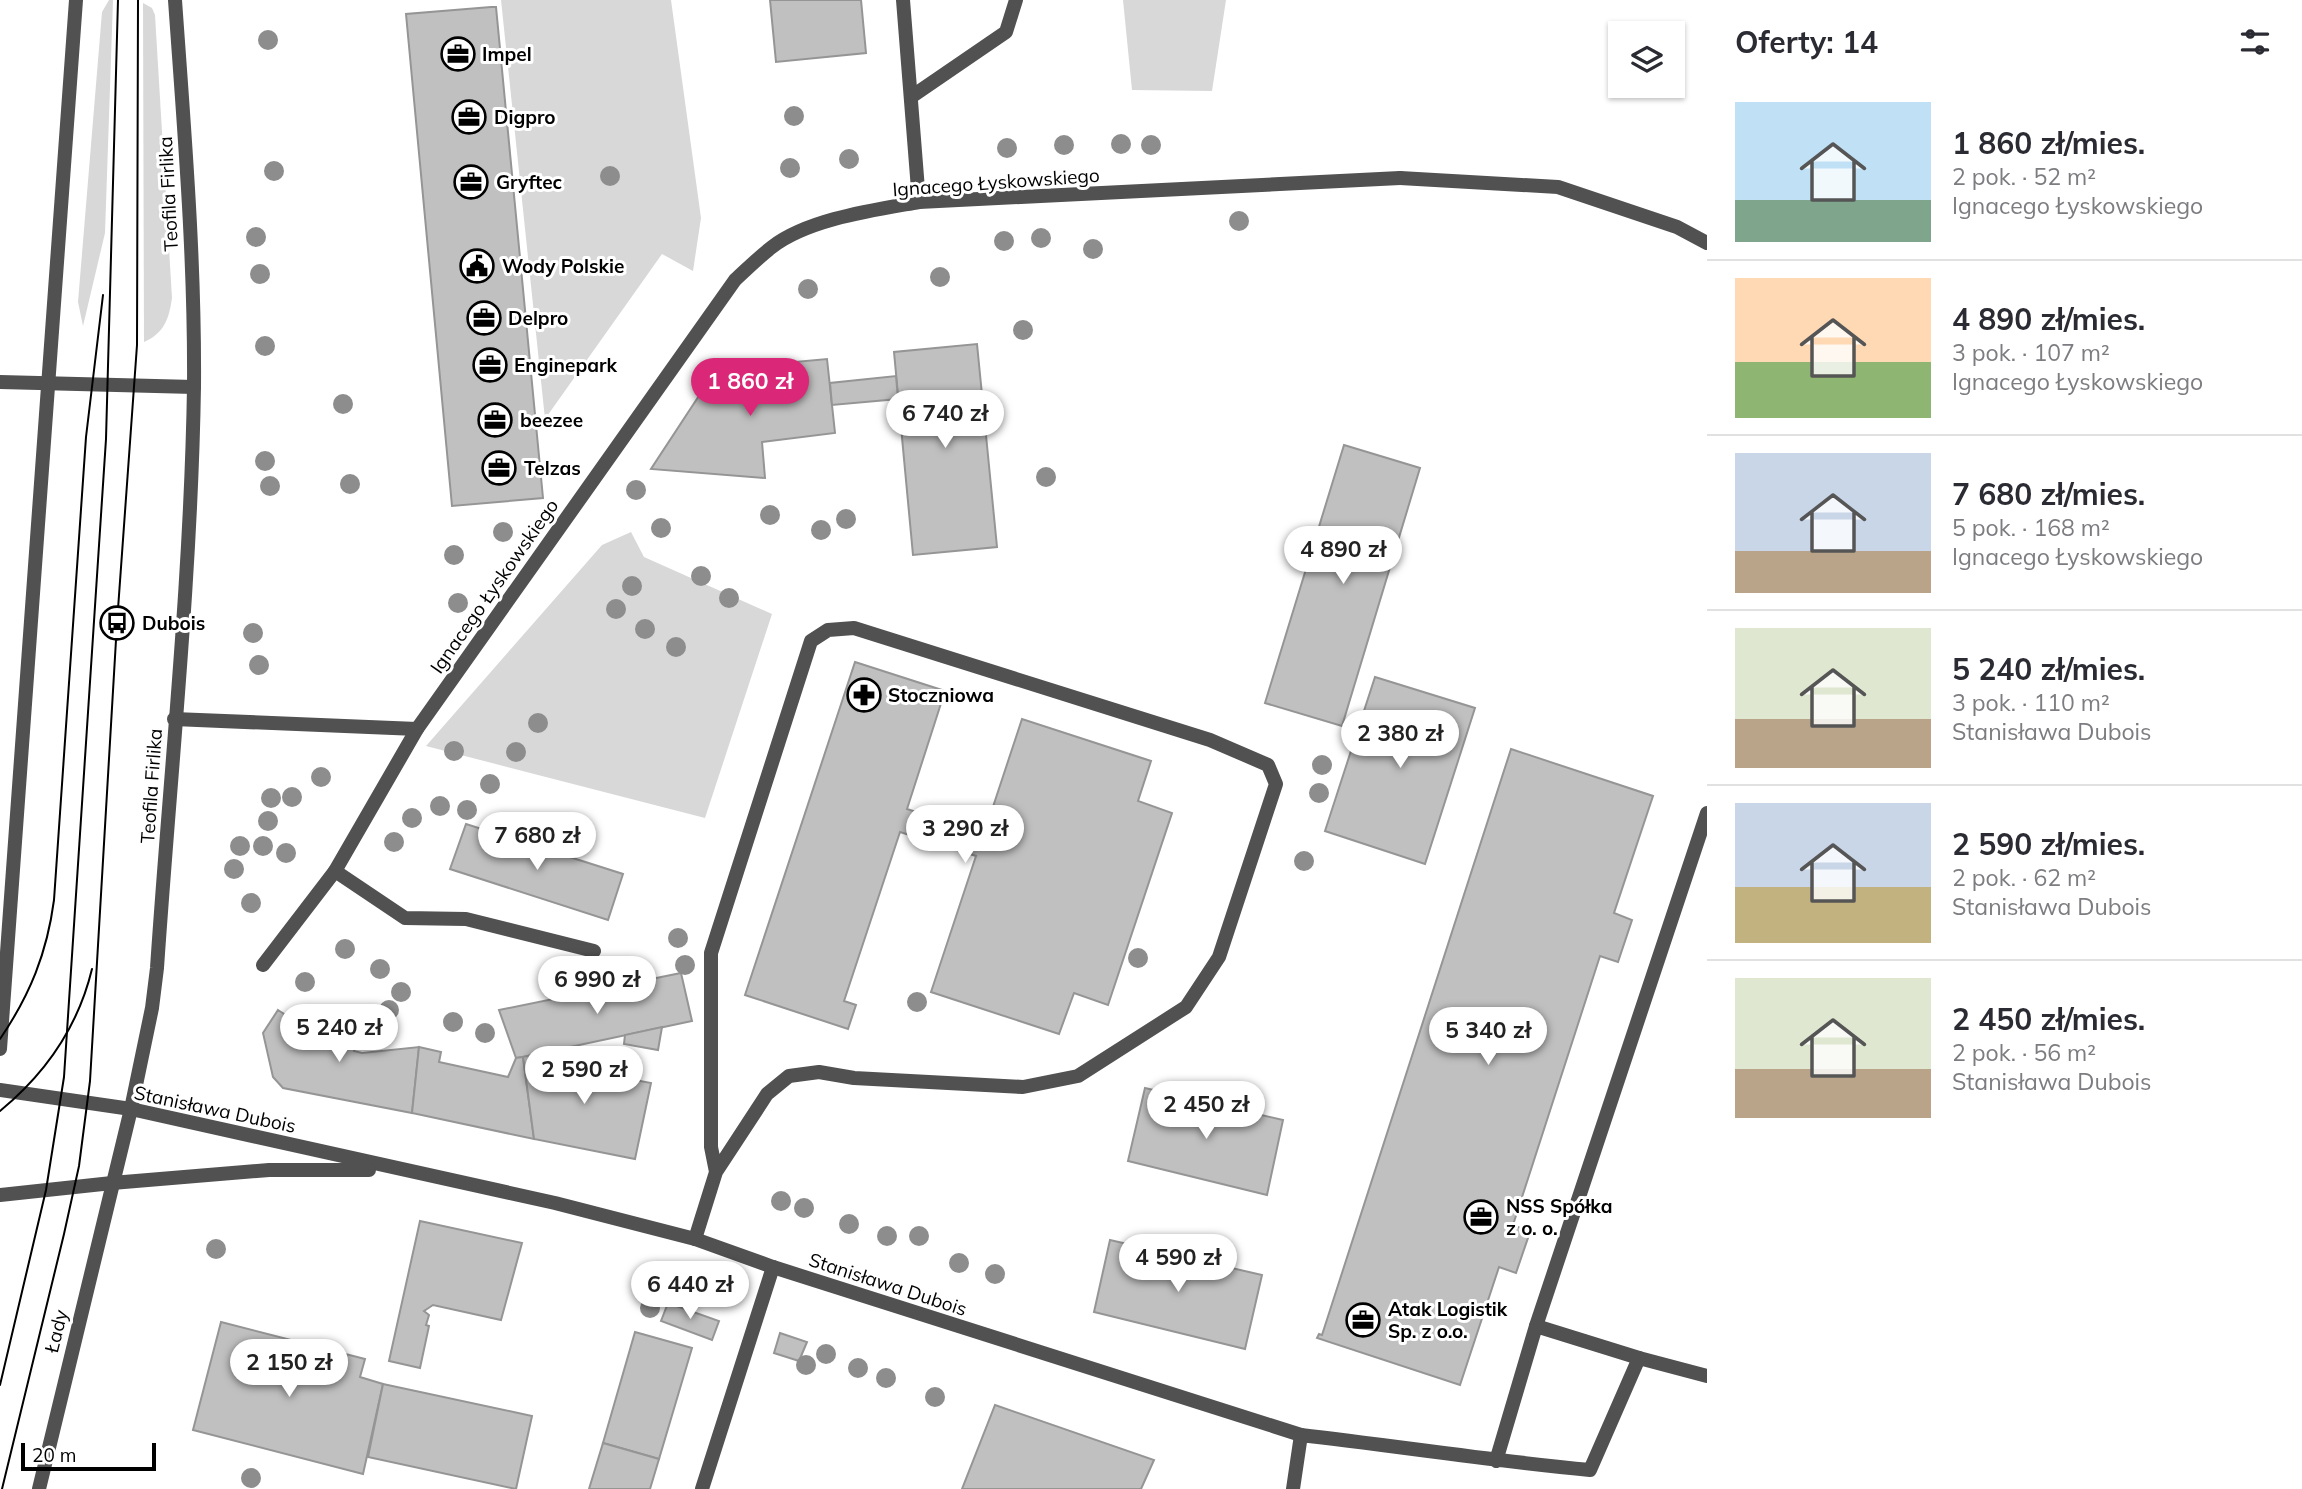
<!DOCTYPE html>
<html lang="pl">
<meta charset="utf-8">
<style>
:root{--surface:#fff;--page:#f7f7f7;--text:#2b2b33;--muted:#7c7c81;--line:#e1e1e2;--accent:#db2777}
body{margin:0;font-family:Mulish,sans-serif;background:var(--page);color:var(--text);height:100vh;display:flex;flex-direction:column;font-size:26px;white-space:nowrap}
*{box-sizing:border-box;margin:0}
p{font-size:23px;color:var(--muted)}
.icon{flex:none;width:38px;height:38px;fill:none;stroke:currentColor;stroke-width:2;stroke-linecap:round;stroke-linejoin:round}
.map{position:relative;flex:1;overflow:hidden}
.sheet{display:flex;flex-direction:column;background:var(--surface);width:595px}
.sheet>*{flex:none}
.buttons{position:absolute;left:1608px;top:21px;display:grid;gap:14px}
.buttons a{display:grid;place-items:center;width:77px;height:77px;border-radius:0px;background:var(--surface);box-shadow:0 2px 5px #0004;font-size:35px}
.scale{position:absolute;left:21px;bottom:18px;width:135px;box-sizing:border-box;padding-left:7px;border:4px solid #000;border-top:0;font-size:19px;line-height:24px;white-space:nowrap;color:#000;-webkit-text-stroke:5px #fff;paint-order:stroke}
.price{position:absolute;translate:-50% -60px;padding:0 16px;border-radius:24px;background:#fff;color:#222;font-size:23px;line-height:46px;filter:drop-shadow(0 2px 4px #0008)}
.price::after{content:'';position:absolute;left:50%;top:42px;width:21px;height:16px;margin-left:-10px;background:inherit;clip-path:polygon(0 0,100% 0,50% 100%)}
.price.on{background:var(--accent);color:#fff}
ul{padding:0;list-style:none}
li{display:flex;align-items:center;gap:21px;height:175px;padding:0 28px}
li+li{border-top:2px solid var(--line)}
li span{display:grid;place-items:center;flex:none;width:196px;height:140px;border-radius:0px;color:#555}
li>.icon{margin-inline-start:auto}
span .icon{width:84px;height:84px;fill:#fffc;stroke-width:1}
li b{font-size:30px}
h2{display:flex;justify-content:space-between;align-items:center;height:84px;padding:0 28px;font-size:30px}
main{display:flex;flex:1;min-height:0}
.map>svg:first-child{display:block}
</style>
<main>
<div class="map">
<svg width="1707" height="1489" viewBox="0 0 1707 1489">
<rect width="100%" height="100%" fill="#fff"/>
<g fill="#d8d8d8">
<polygon points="109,0 113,0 105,233 83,326 78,302 102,12"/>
<polygon points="501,0 671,0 701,218 693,271 662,254 545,419"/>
<polygon points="1123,0 1226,0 1212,91 1132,90"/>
<path d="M 143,3 L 152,8 L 155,15 L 172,298 C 169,319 164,333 144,342 Z"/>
<polygon points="631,532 644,557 772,614 705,818 426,746 602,545"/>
</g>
<g fill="#c0c0c0" stroke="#959595" stroke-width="2">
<polygon points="770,0 861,0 866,53 776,62"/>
<polygon points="491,7 496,7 543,498 452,506 406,14"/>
<polygon points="977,344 997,547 913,555 894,352"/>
<polygon points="827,359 835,433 762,442 765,478 651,469 710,379 728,368"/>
<polygon points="896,376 898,399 832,405 830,383"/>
<polygon points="1344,445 1420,468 1342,726 1265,703"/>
<polygon points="855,662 945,691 907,809 984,834 1022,719 1151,761 1138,801 1172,813 1108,1005 1074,993 1059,1034 931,992 976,856 900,832 844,1001 856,1005 848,1029 745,995"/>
<polygon points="1375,677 1475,708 1425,864 1325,831"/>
<polygon points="1511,749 1653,796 1614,913 1632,920 1618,962 1600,956 1513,1225 1530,1232 1516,1273 1499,1267 1460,1385 1317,1338 1319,1334 1322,1335"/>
<polygon points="466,824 623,874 608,920 450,869"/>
<polygon points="681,973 692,1021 523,1057 516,1058 499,1010"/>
<polygon points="278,1010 298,1023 346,1021 350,1032 348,1036 357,1038 354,1051 362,1053 419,1047 412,1113 283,1088 273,1077 263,1033"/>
<polygon points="662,1027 658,1050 624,1044 625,1035"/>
<polygon points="419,1047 441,1052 439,1062 508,1077 516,1058 523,1057 534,1139 412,1113"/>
<polygon points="569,1047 576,1080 603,1074 651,1083 635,1159 534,1139 523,1057"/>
<polygon points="1145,1088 1283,1120 1267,1195 1128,1161"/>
<polygon points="420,1221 522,1243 501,1320 433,1305 424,1311 429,1315 426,1325 429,1326 420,1368 389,1361"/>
<polygon points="1110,1240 1262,1275 1245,1349 1094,1312"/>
<polygon points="668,1303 719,1321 712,1340 661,1321"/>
<polygon points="221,1322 365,1359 360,1377 383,1384 363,1474 193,1430"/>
<polygon points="635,1332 692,1348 659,1459 603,1443"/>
<polygon points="780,1333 807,1342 799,1361 774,1353"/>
<polygon points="383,1384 532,1416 516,1489 368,1457"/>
<polygon points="995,1405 1154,1460 1141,1489 962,1489"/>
<polygon points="603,1443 659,1459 650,1489 589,1489"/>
</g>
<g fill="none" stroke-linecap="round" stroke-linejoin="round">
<g stroke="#515151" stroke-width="14">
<polyline points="903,0 919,202"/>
<polyline points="911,97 1006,32 1016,0"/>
<polyline points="1400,178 1558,187 1677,227 1707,243"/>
<polyline points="335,871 405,918 466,919 594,951"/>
<polyline points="263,965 335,871 417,729"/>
<polyline points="695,1239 716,1172 767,1094 789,1076 819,1072 854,1078 1023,1087 1078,1076 1186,1007 1219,957 1276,784 1268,765 1210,740 854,628 828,630 811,641 711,953 711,1147 716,1172"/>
<polyline points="1536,1326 1707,813"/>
<polyline points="1639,1358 1707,1376"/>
<polyline points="702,1489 773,1267"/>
<path d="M 1293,1489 L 1301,1435 C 1397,1446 1493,1461 1590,1470 L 1639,1358 L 1536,1326 L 1496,1461"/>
</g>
<g stroke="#515151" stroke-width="14">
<path d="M 174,719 L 417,729 L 735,280 C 747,269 759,257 772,247 C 808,219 874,210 919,202 L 1400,178"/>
<polyline points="131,1109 555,1203 695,1239 773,1267 1301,1435"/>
<polyline points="112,1183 269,1170 369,1170"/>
</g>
<g stroke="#515151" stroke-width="14">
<polyline points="0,382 194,387"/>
<polyline points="0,1049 76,0"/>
<polyline points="0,1090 131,1109"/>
<polyline points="0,1195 112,1183"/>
<path d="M 39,1489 L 131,1109 L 152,1008 L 157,968 C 170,775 191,580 194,386 C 195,257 184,128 175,0"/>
</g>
<g stroke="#000" stroke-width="2">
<path d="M 0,1039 C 30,995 47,953 54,900 L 86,437 L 103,295"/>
<path d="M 0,1111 C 45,1074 78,1027 92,969"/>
<polyline points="0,1385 46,1190 64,1077 106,439 118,0"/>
<polyline points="2,1489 64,1234 79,1166 90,1081 117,623 137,345 138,0"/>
</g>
</g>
<g fill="#8d8d8d">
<circle cx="268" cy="40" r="10"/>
<circle cx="794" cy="116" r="10"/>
<circle cx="1121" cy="144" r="10"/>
<circle cx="1064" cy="145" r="10"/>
<circle cx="1151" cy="145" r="10"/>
<circle cx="1007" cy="148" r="10"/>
<circle cx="849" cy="159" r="10"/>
<circle cx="790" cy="168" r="10"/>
<circle cx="274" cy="171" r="10"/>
<circle cx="610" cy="176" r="10"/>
<circle cx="1239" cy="221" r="10"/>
<circle cx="256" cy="237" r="10"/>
<circle cx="1041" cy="238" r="10"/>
<circle cx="1004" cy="241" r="10"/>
<circle cx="1093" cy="249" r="10"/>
<circle cx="260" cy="274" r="10"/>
<circle cx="940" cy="277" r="10"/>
<circle cx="808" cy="289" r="10"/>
<circle cx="1023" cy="330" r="10"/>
<circle cx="265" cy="346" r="10"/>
<circle cx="343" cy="404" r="10"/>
<circle cx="265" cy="461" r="10"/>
<circle cx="1046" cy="477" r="10"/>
<circle cx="350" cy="484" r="10"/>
<circle cx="270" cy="486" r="10"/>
<circle cx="636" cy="490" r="10"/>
<circle cx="770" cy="515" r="10"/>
<circle cx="846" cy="519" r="10"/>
<circle cx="661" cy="528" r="10"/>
<circle cx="821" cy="530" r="10"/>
<circle cx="503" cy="532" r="10"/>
<circle cx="454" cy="555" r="10"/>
<circle cx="701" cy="576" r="10"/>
<circle cx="632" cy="586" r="10"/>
<circle cx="729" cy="598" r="10"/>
<circle cx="458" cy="603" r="10"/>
<circle cx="616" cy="609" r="10"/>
<circle cx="645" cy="629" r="10"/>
<circle cx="253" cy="633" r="10"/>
<circle cx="676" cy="647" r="10"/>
<circle cx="259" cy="665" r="10"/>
<circle cx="538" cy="723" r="10"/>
<circle cx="454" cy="751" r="10"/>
<circle cx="516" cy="752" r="10"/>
<circle cx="1322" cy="765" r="10"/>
<circle cx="321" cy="777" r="10"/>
<circle cx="490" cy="784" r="10"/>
<circle cx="1319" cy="793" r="10"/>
<circle cx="292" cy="797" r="10"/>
<circle cx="271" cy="798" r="10"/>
<circle cx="440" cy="806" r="10"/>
<circle cx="467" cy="810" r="10"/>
<circle cx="412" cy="818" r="10"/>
<circle cx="268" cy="821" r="10"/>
<circle cx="394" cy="842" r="10"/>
<circle cx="240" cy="846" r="10"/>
<circle cx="263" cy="846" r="10"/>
<circle cx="286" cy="853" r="10"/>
<circle cx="1304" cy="861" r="10"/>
<circle cx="234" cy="869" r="10"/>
<circle cx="251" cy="903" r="10"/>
<circle cx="678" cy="938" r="10"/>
<circle cx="345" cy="949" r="10"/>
<circle cx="1138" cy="958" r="10"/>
<circle cx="685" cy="965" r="10"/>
<circle cx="380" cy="969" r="10"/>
<circle cx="305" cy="982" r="10"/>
<circle cx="401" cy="992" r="10"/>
<circle cx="917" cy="1002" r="10"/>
<circle cx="389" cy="1010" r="10"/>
<circle cx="453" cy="1022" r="10"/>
<circle cx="485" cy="1033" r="10"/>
<circle cx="781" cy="1201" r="10"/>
<circle cx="804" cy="1208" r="10"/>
<circle cx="849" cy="1224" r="10"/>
<circle cx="887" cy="1236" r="10"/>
<circle cx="919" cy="1236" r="10"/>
<circle cx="216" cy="1249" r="10"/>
<circle cx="959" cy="1263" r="10"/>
<circle cx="995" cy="1274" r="10"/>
<circle cx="650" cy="1308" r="10"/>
<circle cx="826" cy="1354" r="10"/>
<circle cx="806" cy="1365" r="10"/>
<circle cx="858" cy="1368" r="10"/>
<circle cx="886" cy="1378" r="10"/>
<circle cx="935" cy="1397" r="10"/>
<circle cx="251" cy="1478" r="10"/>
</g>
<defs>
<symbol id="office-ring" viewBox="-11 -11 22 22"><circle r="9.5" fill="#fff" stroke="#000" stroke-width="1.5"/><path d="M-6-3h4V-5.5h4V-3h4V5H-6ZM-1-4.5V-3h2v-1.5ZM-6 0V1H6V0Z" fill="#000"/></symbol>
<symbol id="civic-ring" viewBox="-11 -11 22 22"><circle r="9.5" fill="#fff" stroke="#000" stroke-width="1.5"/><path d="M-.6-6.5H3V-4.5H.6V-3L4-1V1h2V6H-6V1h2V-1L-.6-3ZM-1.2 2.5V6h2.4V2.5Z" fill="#000"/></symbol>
<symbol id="bus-ring" viewBox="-11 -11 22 22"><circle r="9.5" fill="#fff" stroke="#000" stroke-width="1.5"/><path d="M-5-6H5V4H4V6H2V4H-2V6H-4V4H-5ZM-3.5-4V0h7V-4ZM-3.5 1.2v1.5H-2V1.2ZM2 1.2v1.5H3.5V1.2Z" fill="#000"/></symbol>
<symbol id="pharmacy-ring" viewBox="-11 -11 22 22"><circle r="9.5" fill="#fff" stroke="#000" stroke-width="1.5"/><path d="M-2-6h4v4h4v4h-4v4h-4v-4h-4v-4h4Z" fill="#000"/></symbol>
</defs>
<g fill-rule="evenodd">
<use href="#office-ring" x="439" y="35" width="38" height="38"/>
<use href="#office-ring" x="450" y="98" width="38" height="38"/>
<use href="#office-ring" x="452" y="163" width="38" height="38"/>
<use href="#civic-ring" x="458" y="247" width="38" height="38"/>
<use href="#office-ring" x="465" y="299" width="38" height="38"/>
<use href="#office-ring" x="471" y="346" width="38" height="38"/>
<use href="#office-ring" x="476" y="401" width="38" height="38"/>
<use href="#office-ring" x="480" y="449" width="38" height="38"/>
<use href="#bus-ring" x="98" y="604" width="38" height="38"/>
<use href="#pharmacy-ring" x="845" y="676" width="38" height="38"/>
<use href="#office-ring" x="1462" y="1198" width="38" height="38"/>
<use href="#office-ring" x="1344" y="1301" width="38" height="38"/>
</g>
<g text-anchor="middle" stroke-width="6" stroke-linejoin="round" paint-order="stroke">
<g font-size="19" font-weight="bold" fill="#000" stroke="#fff" text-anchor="start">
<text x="482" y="61">Impel</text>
<text x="494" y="124">Digpro</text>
<text x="496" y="189">Gryftec</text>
<text x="502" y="273">Wody Polskie</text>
<text x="508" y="325">Delpro</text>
<text x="514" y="372">Enginepark</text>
<text x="520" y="427">beezee</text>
<text x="524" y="475">Telzas</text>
<text x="142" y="630">Dubois</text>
<text x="888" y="702">Stoczniowa</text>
<text x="1506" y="1213">NSS Spółka<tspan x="1506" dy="22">z o. o.</tspan></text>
<text x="1388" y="1316">Atak Logistik<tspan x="1388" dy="22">Sp. z o.o.</tspan></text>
</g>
<g font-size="19" fill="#000" stroke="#fff">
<text transform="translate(996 182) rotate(-4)" y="7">Ignacego Łyskowskiego</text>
<text transform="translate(168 194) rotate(-93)" y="7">Teofila Firlika</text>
<text transform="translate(494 586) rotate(-55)" y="7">Ignacego Łyskowskiego</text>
<text transform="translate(151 786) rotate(-86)" y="7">Teofila Firlika</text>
<text transform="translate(215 1109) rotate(12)" y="7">Stanisława Dubois</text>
<text transform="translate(888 1284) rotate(18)" y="7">Stanisława Dubois</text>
<text transform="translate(56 1331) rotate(-76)" y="7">Łady</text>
</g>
</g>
</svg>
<div class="buttons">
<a><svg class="icon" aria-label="layers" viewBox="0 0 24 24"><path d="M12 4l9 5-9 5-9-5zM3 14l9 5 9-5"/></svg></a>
</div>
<div class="scale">20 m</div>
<b class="price on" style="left:750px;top:418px">1 860 zł</b>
<b class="price" style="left:945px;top:450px">6 740 zł</b>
<b class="price" style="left:1343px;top:586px">4 890 zł</b>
<b class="price" style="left:1400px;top:770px">2 380 zł</b>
<b class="price" style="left:965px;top:865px">3 290 zł</b>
<b class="price" style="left:537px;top:872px">7 680 zł</b>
<b class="price" style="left:597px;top:1016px">6 990 zł</b>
<b class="price" style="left:339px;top:1064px">5 240 zł</b>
<b class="price" style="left:1488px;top:1067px">5 340 zł</b>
<b class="price" style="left:584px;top:1106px">2 590 zł</b>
<b class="price" style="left:1206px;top:1141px">2 450 zł</b>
<b class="price" style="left:1178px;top:1294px">4 590 zł</b>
<b class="price" style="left:690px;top:1321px">6 440 zł</b>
<b class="price" style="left:289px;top:1399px">2 150 zł</b>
</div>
<section class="sheet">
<h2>Oferty: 14<svg class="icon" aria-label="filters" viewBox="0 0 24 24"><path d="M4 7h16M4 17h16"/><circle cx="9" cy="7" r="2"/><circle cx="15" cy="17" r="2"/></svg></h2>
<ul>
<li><span style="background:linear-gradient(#bfe0f5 70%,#7fa58c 0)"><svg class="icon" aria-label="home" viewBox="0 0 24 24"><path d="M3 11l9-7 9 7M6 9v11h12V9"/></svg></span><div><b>1 860 zł/mies.</b><p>2 pok. · 52 m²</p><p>Ignacego Łyskowskiego</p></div></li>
<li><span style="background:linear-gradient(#ffd9b3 60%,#8fb573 0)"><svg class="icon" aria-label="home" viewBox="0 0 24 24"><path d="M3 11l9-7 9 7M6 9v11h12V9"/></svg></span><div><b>4 890 zł/mies.</b><p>3 pok. · 107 m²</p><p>Ignacego Łyskowskiego</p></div></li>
<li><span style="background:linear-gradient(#c9d6e8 70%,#b9a48a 0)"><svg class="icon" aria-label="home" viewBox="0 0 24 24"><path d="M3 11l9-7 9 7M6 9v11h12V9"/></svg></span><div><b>7 680 zł/mies.</b><p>5 pok. · 168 m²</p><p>Ignacego Łyskowskiego</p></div></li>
<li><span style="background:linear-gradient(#dfe7d0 65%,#b9a48a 0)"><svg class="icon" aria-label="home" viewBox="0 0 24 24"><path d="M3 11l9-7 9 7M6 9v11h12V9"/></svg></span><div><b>5 240 zł/mies.</b><p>3 pok. · 110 m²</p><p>Stanisława Dubois</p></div></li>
<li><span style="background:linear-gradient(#c9d6e8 60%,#c2b280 0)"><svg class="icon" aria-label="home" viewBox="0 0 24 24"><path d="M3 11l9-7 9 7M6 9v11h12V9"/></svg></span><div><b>2 590 zł/mies.</b><p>2 pok. · 62 m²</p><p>Stanisława Dubois</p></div></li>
<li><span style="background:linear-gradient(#dfe7d0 65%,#b9a48a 0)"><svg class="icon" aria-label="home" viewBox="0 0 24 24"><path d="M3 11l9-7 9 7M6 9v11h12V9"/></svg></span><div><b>2 450 zł/mies.</b><p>2 pok. · 56 m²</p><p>Stanisława Dubois</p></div></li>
</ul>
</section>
</main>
